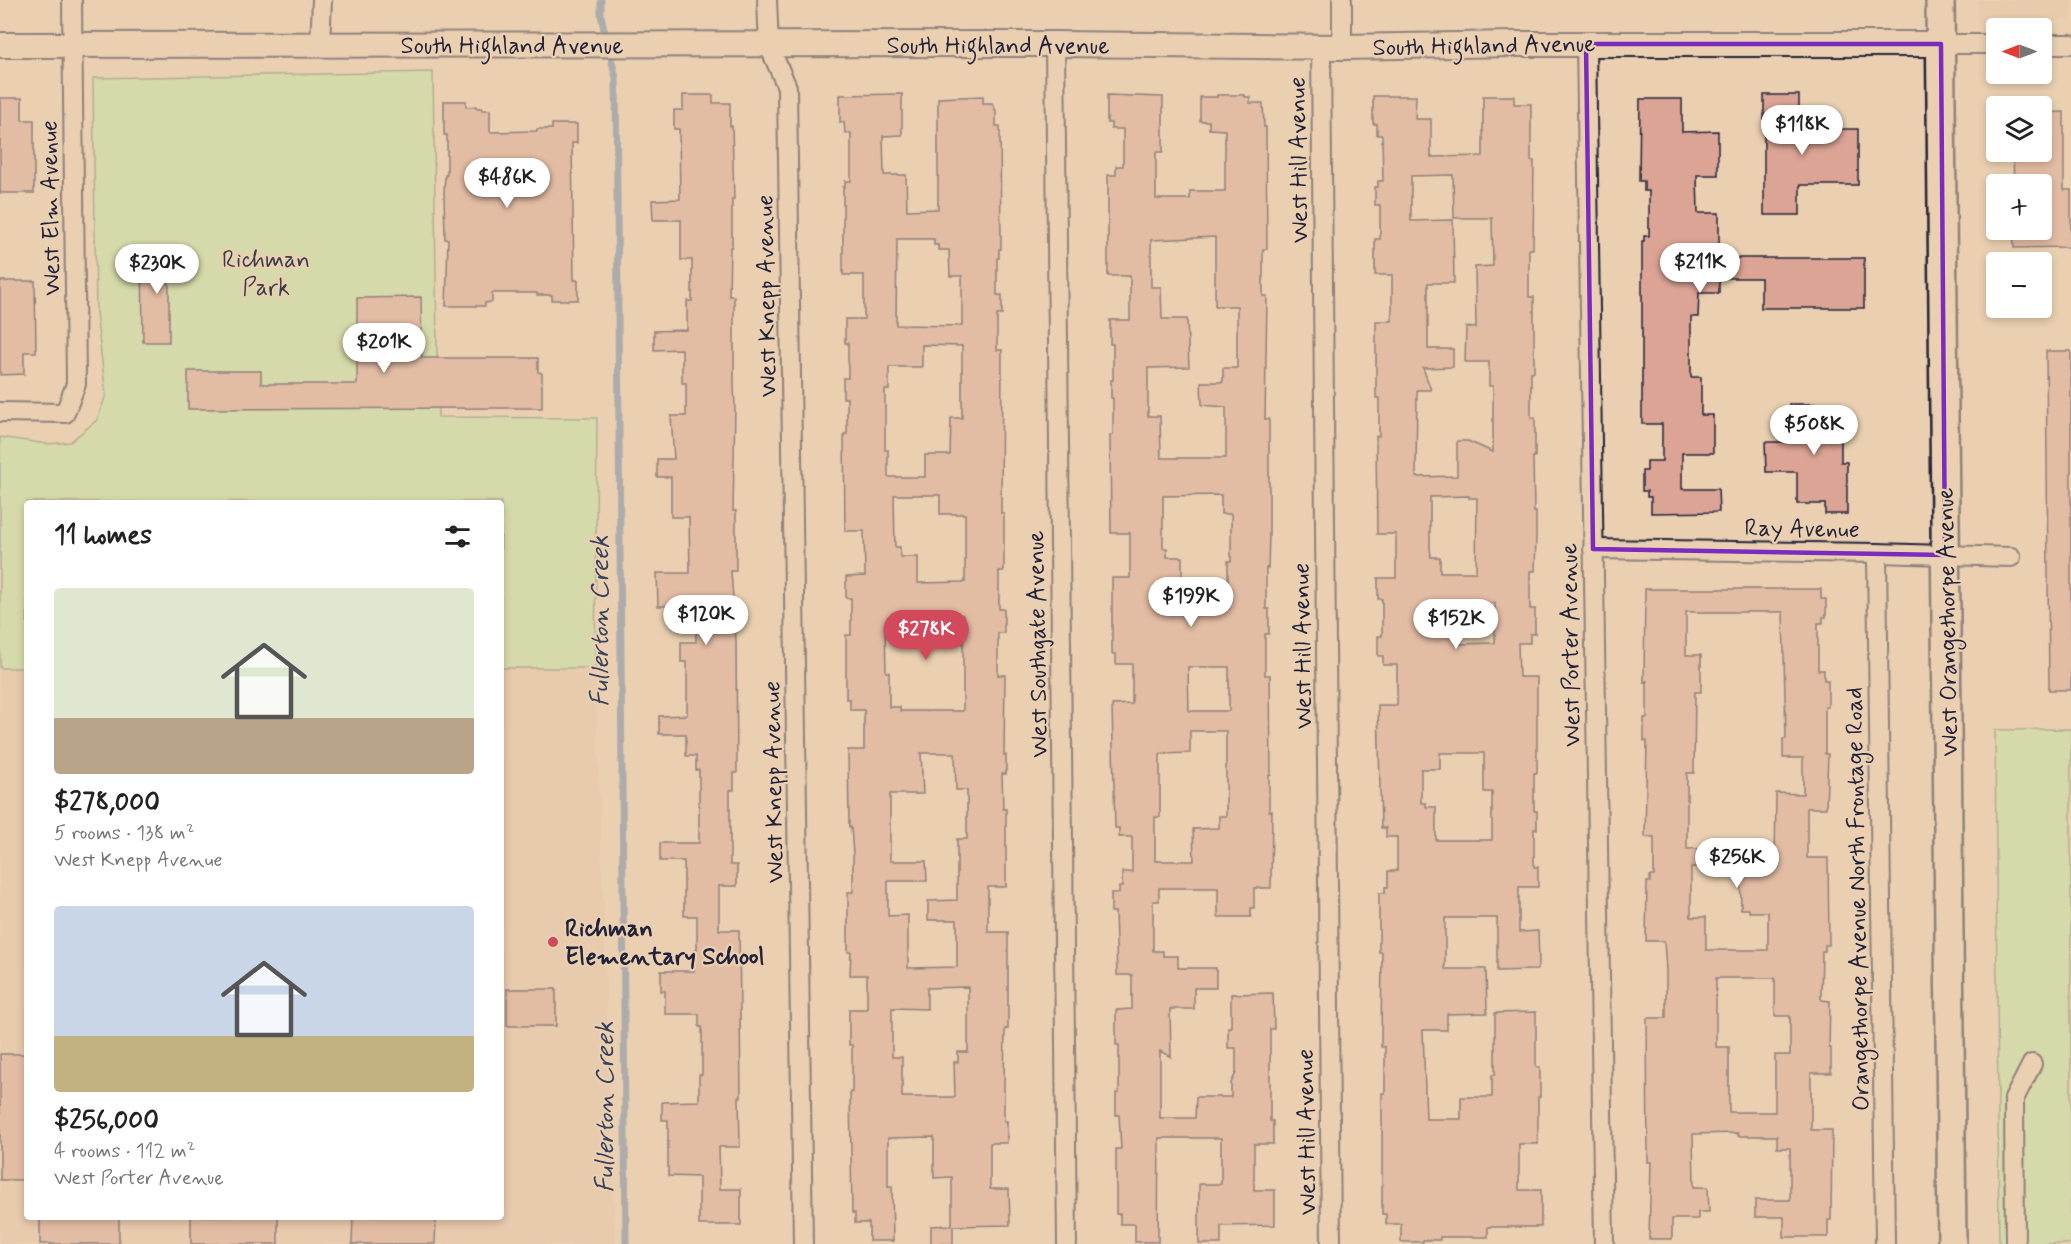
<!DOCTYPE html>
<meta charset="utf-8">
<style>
:root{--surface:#fff;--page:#f2f2f2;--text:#222;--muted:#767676;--accent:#d1495b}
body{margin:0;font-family:Mynerve,sans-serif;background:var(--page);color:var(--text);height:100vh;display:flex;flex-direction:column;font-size:22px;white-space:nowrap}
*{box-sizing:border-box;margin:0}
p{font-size:20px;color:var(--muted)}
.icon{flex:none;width:33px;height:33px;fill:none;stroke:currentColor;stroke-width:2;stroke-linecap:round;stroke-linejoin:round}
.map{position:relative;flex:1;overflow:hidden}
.sheet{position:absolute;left:24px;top:500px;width:480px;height:720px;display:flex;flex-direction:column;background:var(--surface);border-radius:6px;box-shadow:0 3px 9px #0003}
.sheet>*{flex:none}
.needle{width:39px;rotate:270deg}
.buttons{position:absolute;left:1986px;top:18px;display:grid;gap:12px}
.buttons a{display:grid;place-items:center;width:66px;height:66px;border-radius:6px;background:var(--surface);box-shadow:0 3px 9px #0003;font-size:30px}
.price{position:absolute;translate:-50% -51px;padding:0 14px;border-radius:21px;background:#fff;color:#222;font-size:20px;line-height:39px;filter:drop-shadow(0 2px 3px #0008)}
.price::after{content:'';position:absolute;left:50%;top:36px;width:18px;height:14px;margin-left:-9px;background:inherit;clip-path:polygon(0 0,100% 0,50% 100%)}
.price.active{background:var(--accent);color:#fff}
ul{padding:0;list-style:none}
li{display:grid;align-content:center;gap:12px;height:318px;padding:0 30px}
li span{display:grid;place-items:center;height:186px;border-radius:6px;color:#555}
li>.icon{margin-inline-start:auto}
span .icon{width:108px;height:108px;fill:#fffc;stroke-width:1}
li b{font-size:26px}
h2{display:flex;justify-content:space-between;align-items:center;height:72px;padding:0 30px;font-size:26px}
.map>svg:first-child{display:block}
</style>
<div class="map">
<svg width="2071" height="1244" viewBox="0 0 2071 1244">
<rect width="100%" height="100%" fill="#ead0b1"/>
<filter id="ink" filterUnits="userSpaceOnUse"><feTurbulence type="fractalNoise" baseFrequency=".0167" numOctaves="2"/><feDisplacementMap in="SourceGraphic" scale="12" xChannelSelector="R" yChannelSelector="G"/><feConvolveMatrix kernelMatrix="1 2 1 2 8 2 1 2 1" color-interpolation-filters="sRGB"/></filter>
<g filter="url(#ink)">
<g fill="#e6c3a9">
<polygon points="1978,0 2071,0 2071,20 1978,22"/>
<polygon points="0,668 27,668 27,1216 501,1216 501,668 595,668 615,1244 0,1244"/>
</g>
<g fill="#bee5a0" stroke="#70846e" stroke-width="1.5">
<polygon points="433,72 438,417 597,418 595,668 501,668 501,502 27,502 27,668 0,668 0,437 47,444 70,442 97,420 106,395 96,312 93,78"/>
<polygon points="2071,729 2071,1244 1999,1244 1995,730"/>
</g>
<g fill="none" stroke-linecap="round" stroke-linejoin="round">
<g stroke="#6581a5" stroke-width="7">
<polyline points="601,0 601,15 606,39"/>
<polyline points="609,50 616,78 626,1244"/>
</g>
</g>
<g fill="#dca495" stroke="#22223b" stroke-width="1.5" fill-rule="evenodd">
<path d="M 902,94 L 902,135 L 883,136 L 884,175 L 906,175 L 907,210 L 938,209 L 938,98 L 983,96 L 983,103 L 992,103 L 996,111 L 996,126 L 1000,126 L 1001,249 L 999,249 L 999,258 L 997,258 L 997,295 L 1002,295 L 1002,315 L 997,315 L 997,350 L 1002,350 L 1001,513 L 1004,513 L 1004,571 L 999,571 L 999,609 L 1004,609 L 1004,633 L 998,633 L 998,675 L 1005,675 L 1004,755 L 1006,755 L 1006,774 L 1002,774 L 1003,809 L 1006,809 L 1006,887 L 988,887 L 988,932 L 1008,932 L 1008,1029 L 1005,1029 L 1004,1084 L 1004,1121 L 1007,1121 L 1007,1143 L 990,1143 L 990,1189 L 1009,1189 L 1010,1225 L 953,1226 L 953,1244 L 931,1244 L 931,1226 L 952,1225 L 952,1177 L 934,1178 L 934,1137 L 888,1138 L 888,1186 L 892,1186 L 893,1241 L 869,1241 L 869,1223 L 855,1223 L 855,1213 L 852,1213 L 850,1092 L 852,1092 L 852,1045 L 849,1045 L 849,1009 L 867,1009 L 867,975 L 850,975 L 851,952 L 848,952 L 848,892 L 853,892 L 853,855 L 851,827 L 849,827 L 848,750 L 864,750 L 864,710 L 850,710 L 850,699 L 846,699 L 846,635 L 851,635 L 851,598 L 846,598 L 846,577 L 865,576 L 864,531 L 845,531 L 844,434 L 847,434 L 847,398 L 843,398 L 843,378 L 848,378 L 848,343 L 845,343 L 845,319 L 864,319 L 864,275 L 843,275 L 843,187 L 845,187 L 845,181 L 851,181 L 851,133 L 845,133 L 844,122 L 840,123 L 840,95 ZM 897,239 L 934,239 L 934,245 L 938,245 L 938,250 L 949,250 L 950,276 L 962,276 L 962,326 L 896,325 ZM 922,345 L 962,346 L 962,418 L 951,418 L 950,455 L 925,455 L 925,477 L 888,477 L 888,450 L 885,450 L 885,390 L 889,390 L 889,367 L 922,367 ZM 894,495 L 940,495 L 940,514 L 965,514 L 965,582 L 918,583 L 918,557 L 900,557 L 900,547 L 895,547 ZM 925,615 L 963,615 L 963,711 L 900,711 L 900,707 L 889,707 L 889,672 L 886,672 L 885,624 L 925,624 ZM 921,753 L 955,753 L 956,790 L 967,790 L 967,839 L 957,839 L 957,900 L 928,901 L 928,920 L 957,920 L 957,967 L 908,968 L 908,915 L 888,916 L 888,881 L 927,881 L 926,861 L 890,861 L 890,794 L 923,794 ZM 968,987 L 968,1052 L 958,1052 L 958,1062 L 954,1062 L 955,1097 L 902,1097 L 902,1057 L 892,1057 L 892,1008 L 927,1009 L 927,988 Z"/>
<polygon points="683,95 713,95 713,103 730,103 730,126 732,126 734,199 732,199 732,247 730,247 729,296 734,296 734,387 735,406 733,511 736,511 736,571 731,571 736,640 737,773 734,773 734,790 730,790 730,865 737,865 737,886 719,886 719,930 739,930 741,1097 739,1097 740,1147 719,1147 720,1189 741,1189 741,1225 699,1225 699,1177 668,1176 668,1120 662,1120 662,1102 699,1101 699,1075 702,1075 702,1027 699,1027 699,1014 665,1014 665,991 661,991 661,971 694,971 695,950 697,950 697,916 684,916 684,861 660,861 660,843 699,843 699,770 696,770 696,756 686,756 686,734 659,734 659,716 687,715 687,662 681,662 681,642 696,642 696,606 658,606 657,573 690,573 689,517 671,517 671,477 657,477 657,459 674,459 671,416 686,416 686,383 682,383 682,349 654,350 654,331 687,330 687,301 692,301 692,260 681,260 681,220 653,220 652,200 680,199 679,129 674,129 674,110 683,110"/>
<path d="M 1107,95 L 1163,97 L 1163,152 L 1156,152 L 1156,199 L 1190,199 L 1190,191 L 1225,191 L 1225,130 L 1209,129 L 1209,121 L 1200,121 L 1200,97 L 1217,97 L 1217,95 L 1245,95 L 1245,97 L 1250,97 L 1250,103 L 1263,103 L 1264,127 L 1266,127 L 1267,249 L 1263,249 L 1263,296 L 1267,296 L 1265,419 L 1269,419 L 1269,534 L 1268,568 L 1266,568 L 1266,609 L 1269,609 L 1269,634 L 1265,634 L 1265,675 L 1270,675 L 1271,775 L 1269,775 L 1269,811 L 1272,811 L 1271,888 L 1254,888 L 1254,908 L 1251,908 L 1251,917 L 1218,917 L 1218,888 L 1159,888 L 1159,901 L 1153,901 L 1153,951 L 1163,951 L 1163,956 L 1178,956 L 1178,968 L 1216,968 L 1216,988 L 1194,988 L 1194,1009 L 1170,1009 L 1171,1057 L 1160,1051 L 1160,1118 L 1195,1118 L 1196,1097 L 1231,1097 L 1231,1083 L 1236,1073 L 1236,1048 L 1228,1048 L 1228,1027 L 1231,1027 L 1231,994 L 1273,993 L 1274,1029 L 1270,1029 L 1270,1121 L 1273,1121 L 1273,1144 L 1254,1144 L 1254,1190 L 1275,1190 L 1275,1225 L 1221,1226 L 1221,1244 L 1199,1244 L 1199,1184 L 1221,1184 L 1221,1138 L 1159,1138 L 1158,1242 L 1135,1242 L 1135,1224 L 1120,1224 L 1120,1214 L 1116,1214 L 1116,1149 L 1121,1149 L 1119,1115 L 1116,1115 L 1116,1093 L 1119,1093 L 1119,1045 L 1116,1045 L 1116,1010 L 1132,1009 L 1132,975 L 1117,975 L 1115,912 L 1111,912 L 1111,893 L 1119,893 L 1119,887 L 1122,887 L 1122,872 L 1132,872 L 1132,837 L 1119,837 L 1119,828 L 1115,828 L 1112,705 L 1132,704 L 1132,664 L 1116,664 L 1116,654 L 1112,654 L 1112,578 L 1130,578 L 1130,533 L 1111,533 L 1110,435 L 1113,435 L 1113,398 L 1111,398 L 1111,380 L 1113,380 L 1113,344 L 1110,344 L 1110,320 L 1130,320 L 1130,276 L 1108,276 L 1108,175 L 1116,175 L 1116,166 L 1123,166 L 1123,129 L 1111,129 L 1111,123 L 1107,123 ZM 1215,237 L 1215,306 L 1237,306 L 1237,368 L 1223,368 L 1223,382 L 1201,382 L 1202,405 L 1226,407 L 1226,458 L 1161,458 L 1160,416 L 1148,416 L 1148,368 L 1189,367 L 1187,319 L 1162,319 L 1161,287 L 1151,287 L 1151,240 ZM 1221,495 L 1221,514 L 1231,514 L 1231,561 L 1228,561 L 1228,583 L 1182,583 L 1182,557 L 1167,557 L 1167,548 L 1163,548 L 1163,496 ZM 1188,667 L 1229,667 L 1229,711 L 1189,711 ZM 1190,731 L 1226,731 L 1226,816 L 1219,816 L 1219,828 L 1193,829 L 1194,861 L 1155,861 L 1155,817 L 1160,817 L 1160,754 L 1190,753 Z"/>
<polygon points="1764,95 1799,95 1799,129 1858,129 1858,185 1800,185 1800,215 1764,215"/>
<path d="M 1373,96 L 1416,96 L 1415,119 L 1431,119 L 1431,157 L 1483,156 L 1483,96 L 1514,96 L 1514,104 L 1531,104 L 1531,161 L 1534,161 L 1533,249 L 1529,249 L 1529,297 L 1534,297 L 1534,372 L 1531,372 L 1531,418 L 1535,418 L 1535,457 L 1533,457 L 1534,512 L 1536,512 L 1536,535 L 1535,571 L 1530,571 L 1530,609 L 1535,609 L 1535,634 L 1530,634 L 1530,643 L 1518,643 L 1519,677 L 1537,677 L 1537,773 L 1534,773 L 1534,811 L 1537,811 L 1537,829 L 1534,829 L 1534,867 L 1538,867 L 1538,887 L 1519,887 L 1519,932 L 1538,931 L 1539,963 L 1537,970 L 1497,971 L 1497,918 L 1445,918 L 1445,969 L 1486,969 L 1487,1013 L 1447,1014 L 1447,1030 L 1423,1030 L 1426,1119 L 1461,1119 L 1461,1097 L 1492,1097 L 1492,1075 L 1495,1075 L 1495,1013 L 1536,1012 L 1536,1067 L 1540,1067 L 1540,1097 L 1538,1097 L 1538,1144 L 1519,1144 L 1519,1190 L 1541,1190 L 1541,1227 L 1488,1227 L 1488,1237 L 1440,1237 L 1440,1240 L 1423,1240 L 1423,1242 L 1401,1242 L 1401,1224 L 1386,1224 L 1386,1214 L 1382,1214 L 1382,1093 L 1385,1093 L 1385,1047 L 1381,1047 L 1382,952 L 1379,952 L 1379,893 L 1385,893 L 1385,887 L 1388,887 L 1388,871 L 1397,871 L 1397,837 L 1386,837 L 1386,828 L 1381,828 L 1378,705 L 1397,705 L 1397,665 L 1383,665 L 1383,656 L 1378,656 L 1378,636 L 1382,636 L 1382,599 L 1378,599 L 1378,578 L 1396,578 L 1396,534 L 1377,534 L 1376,436 L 1379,436 L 1379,398 L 1376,398 L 1376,321 L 1392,321 L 1392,275 L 1375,275 L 1375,239 L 1380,239 L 1380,205 L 1375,205 L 1375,187 L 1378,187 L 1378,181 L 1383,181 L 1382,135 L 1377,135 L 1377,124 L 1373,124 ZM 1453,175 L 1454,218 L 1492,218 L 1493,266 L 1475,267 L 1476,328 L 1466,327 L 1465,362 L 1489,362 L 1489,386 L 1493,386 L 1493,452 L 1468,441 L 1457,441 L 1457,476 L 1416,477 L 1417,390 L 1431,390 L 1423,368 L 1453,367 L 1453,349 L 1428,349 L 1428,283 L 1454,283 L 1453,220 L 1411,221 L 1411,176 ZM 1469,496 L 1469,498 L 1477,498 L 1476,572 L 1440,572 L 1440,557 L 1431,557 L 1430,548 L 1430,497 ZM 1456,603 L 1495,603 L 1495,643 L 1456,644 ZM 1440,753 L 1484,753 L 1484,792 L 1492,792 L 1492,840 L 1436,840 L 1436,807 L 1426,807 L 1426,803 L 1421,803 L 1421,769 L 1440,769 Z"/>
<polygon points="0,98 22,98 22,120 34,120 34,193 0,193"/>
<polygon points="1640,99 1682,99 1682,132 1718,131 1718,175 1697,175 1698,213 1719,213 1719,258 1864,258 1864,308 1761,308 1761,278 1719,278 1719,293 1699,293 1698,317 1691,317 1691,377 1701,377 1701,415 1713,415 1713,453 1682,453 1682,489 1718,489 1719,512 1651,513 1651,497 1647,497 1647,491 1642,491 1642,471 1647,471 1647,461 1662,461 1662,424 1642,424 1642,241 1644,241 1644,236 1649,236 1649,191 1644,191 1644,181 1639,181"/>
<polygon points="444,101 466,101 466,107 476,106 476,108 482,108 482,110 490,110 490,132 537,131 537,129 552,129 552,124 577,124 577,143 572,143 574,280 578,280 578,300 552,300 552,295 537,295 537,293 492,293 492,302 485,303 485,306 446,306 448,239 445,239 444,193 445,175 447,175 447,135 444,135"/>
<polygon points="2064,112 2064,190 2071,190 2071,247 2014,248 2013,230 2042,230 2042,184 2014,183 2013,154 2020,154 2020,152 2042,152 2042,113"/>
<polygon points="142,252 176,252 176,276 169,276 169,342 143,342"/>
<polygon points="0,281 35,281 36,352 24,352 24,374 0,375"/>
<polygon points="421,297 422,358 538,358 538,372 542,373 542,408 188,409 188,371 261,371 261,384 357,384 357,298"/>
<polygon points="2046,351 2071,351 2071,690 2049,690"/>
<polygon points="1789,404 1841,404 1841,462 1847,462 1847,514 1825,514 1825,504 1797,504 1797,472 1766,472 1765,442 1789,442"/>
<path d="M 1645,589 L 1821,589 L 1821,599 L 1826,599 L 1826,617 L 1823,617 L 1823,623 L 1818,623 L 1818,670 L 1824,670 L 1824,680 L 1828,680 L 1828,707 L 1825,707 L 1825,754 L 1828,754 L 1826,808 L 1807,808 L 1807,858 L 1828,858 L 1829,945 L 1825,945 L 1825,951 L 1822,951 L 1821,998 L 1822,1000 L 1830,1001 L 1829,1048 L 1831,1048 L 1831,1073 L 1811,1073 L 1811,1130 L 1832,1130 L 1831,1220 L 1828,1220 L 1828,1237 L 1784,1237 L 1784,1217 L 1755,1217 L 1755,1200 L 1790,1200 L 1790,1148 L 1777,1148 L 1777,1136 L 1738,1136 L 1738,1133 L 1693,1134 L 1694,1187 L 1708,1187 L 1709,1212 L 1698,1212 L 1698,1219 L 1672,1219 L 1672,1239 L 1649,1239 L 1651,1162 L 1648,1162 L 1647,1018 L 1666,1018 L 1666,970 L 1664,941 L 1646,941 L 1647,882 L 1650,882 L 1650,876 L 1654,876 L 1654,837 L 1645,837 L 1647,741 L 1644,741 L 1644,718 L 1647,718 L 1647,681 L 1644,682 ZM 1686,612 L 1783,612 L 1786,739 L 1783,739 L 1783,758 L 1803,758 L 1803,794 L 1776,793 L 1775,863 L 1740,863 L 1741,909 L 1749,909 L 1749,912 L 1768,912 L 1768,950 L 1706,950 L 1706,917 L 1691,917 L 1691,867 L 1724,867 L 1724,848 L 1687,849 L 1687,773 L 1694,773 L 1695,692 L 1701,692 L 1701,655 L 1686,655 ZM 1716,978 L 1775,978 L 1775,1016 L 1790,1016 L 1790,1055 L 1775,1055 L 1775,1112 L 1729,1112 L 1729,1047 L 1716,1047 Z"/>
<rect x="507" y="989" width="49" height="37"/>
<rect x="0" y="1054" width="27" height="126"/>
<rect x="40" y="1216" width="79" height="28"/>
<rect x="191" y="1216" width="87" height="28"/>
<polygon points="353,1216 436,1216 435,1244 352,1244"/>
</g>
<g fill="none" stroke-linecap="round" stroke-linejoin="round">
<defs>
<g id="street">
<polyline points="767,0 769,46 787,87 803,1244"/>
<polyline points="1342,0 1342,47"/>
<polyline points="1055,44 1067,1244"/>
<polyline points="1586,44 1604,1244"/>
<polyline points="1941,44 1996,44"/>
<polyline points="2042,44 2071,44"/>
<polyline points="320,45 322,0"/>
<polyline points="1321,47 1331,1244"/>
<polyline points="0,412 65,413 76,384 72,0"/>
<polyline points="1593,549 1877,553 2011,557"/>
<polyline points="1877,553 1885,1244"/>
<polyline points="2015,1244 2014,1099 2032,1064"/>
</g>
<polyline id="secondary" points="0,45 1055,44 1342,47 1515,44 1941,44"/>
<polyline id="primary" points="1940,0 1952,1244"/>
</defs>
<use href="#street" stroke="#22223b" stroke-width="22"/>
<use href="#secondary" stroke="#22223b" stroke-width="28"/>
<use href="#primary" stroke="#22223b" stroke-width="32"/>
<use href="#street" stroke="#ead0b1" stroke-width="18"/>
<use href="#secondary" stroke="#ead0b1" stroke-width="24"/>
<use href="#primary" stroke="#ead0b1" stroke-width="27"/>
</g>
</g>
<path d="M0 0H2071V1244H0ZM 1586,44 L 1941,44 L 1945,555 L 1593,549 Z" fill="#ead0b1" fill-opacity=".55" fill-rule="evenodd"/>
<path fill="none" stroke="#7b2cbf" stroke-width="4.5" stroke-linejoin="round" d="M 1586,44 L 1941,44 L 1945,555 L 1593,549 Z"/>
<circle fill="#d1495b" stroke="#ead0b1" stroke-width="2" cx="553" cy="942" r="6"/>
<g text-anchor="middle" stroke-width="4.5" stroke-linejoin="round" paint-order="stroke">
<g font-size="24" fill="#22223b" stroke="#ead0b1">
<text x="512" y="53">South Highland Avenue</text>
<text x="998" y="53">South Highland Avenue</text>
<text transform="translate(1484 45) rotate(-1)" y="8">South Highland Avenue</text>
<text transform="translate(1298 160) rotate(-91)" y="8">West Hill Avenue</text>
<text transform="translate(50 208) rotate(-91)" y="8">West Elm Avenue</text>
<text transform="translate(766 296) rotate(-91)" y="8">West Knepp Avenue</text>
<text transform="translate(1802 528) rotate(1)" y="8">Ray Avenue</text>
<text transform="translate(1947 622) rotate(-91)" y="8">West Orangethorpe Avenue</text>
<text transform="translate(1037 644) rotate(-91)" y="8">West Southgate Avenue</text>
<text transform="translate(1570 645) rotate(-91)" y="8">West Porter Avenue</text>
<text transform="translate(1302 646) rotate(-91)" y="8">West Hill Avenue</text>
<text transform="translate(773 782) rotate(-91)" y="8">West Knepp Avenue</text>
<text transform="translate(1857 899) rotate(-91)" y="8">Orangethorpe Avenue North Frontage Road</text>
<text transform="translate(1306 1132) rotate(-91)" y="8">West Hill Avenue</text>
</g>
<g font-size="24" fill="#393f4a" stroke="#ead0b1">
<text x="266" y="267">Richman<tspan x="266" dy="28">Park</tspan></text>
</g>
<g font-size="24" font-weight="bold" fill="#22223b" stroke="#ead0b1" text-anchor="start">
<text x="565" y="936">Richman<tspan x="565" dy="28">Elementary School</tspan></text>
</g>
<g font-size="26" font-style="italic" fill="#38425e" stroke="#ead0b1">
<text transform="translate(599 621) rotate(-90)" y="9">Fullerton Creek</text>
<text transform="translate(604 1107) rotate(-90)" y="9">Fullerton Creek</text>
</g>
</g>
</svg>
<div class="buttons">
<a><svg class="needle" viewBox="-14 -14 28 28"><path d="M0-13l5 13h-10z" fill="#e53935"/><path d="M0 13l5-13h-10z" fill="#767676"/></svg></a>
<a><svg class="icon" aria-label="layers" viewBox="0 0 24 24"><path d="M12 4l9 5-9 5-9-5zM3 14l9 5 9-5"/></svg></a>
<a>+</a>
<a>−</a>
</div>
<b class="price" style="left:1802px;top:156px">$118K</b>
<b class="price" style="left:507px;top:209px">$486K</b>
<b class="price" style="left:1700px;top:294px">$211K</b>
<b class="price" style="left:157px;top:295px">$230K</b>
<b class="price" style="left:384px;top:374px">$201K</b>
<b class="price" style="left:1814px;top:456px">$508K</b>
<b class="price" style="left:1191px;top:628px">$199K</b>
<b class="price" style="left:706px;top:646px">$120K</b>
<b class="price" style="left:1456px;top:650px">$152K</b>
<b class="price active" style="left:926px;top:661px">$278K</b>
<b class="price" style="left:1737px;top:889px">$256K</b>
<section class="sheet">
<h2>11 homes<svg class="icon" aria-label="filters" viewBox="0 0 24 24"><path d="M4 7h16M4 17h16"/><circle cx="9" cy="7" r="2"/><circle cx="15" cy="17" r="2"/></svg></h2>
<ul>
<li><span style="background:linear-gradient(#dfe7d0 70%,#b9a48a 0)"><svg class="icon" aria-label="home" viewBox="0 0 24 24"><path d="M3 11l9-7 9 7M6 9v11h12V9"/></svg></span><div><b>$278,000</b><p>5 rooms · 138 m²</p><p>West Knepp Avenue</p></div></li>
<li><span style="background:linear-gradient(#c9d6e8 70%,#c2b280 0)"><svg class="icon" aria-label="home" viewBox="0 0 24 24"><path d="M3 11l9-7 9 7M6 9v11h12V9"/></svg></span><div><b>$256,000</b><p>4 rooms · 112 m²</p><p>West Porter Avenue</p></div></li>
</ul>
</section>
</div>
